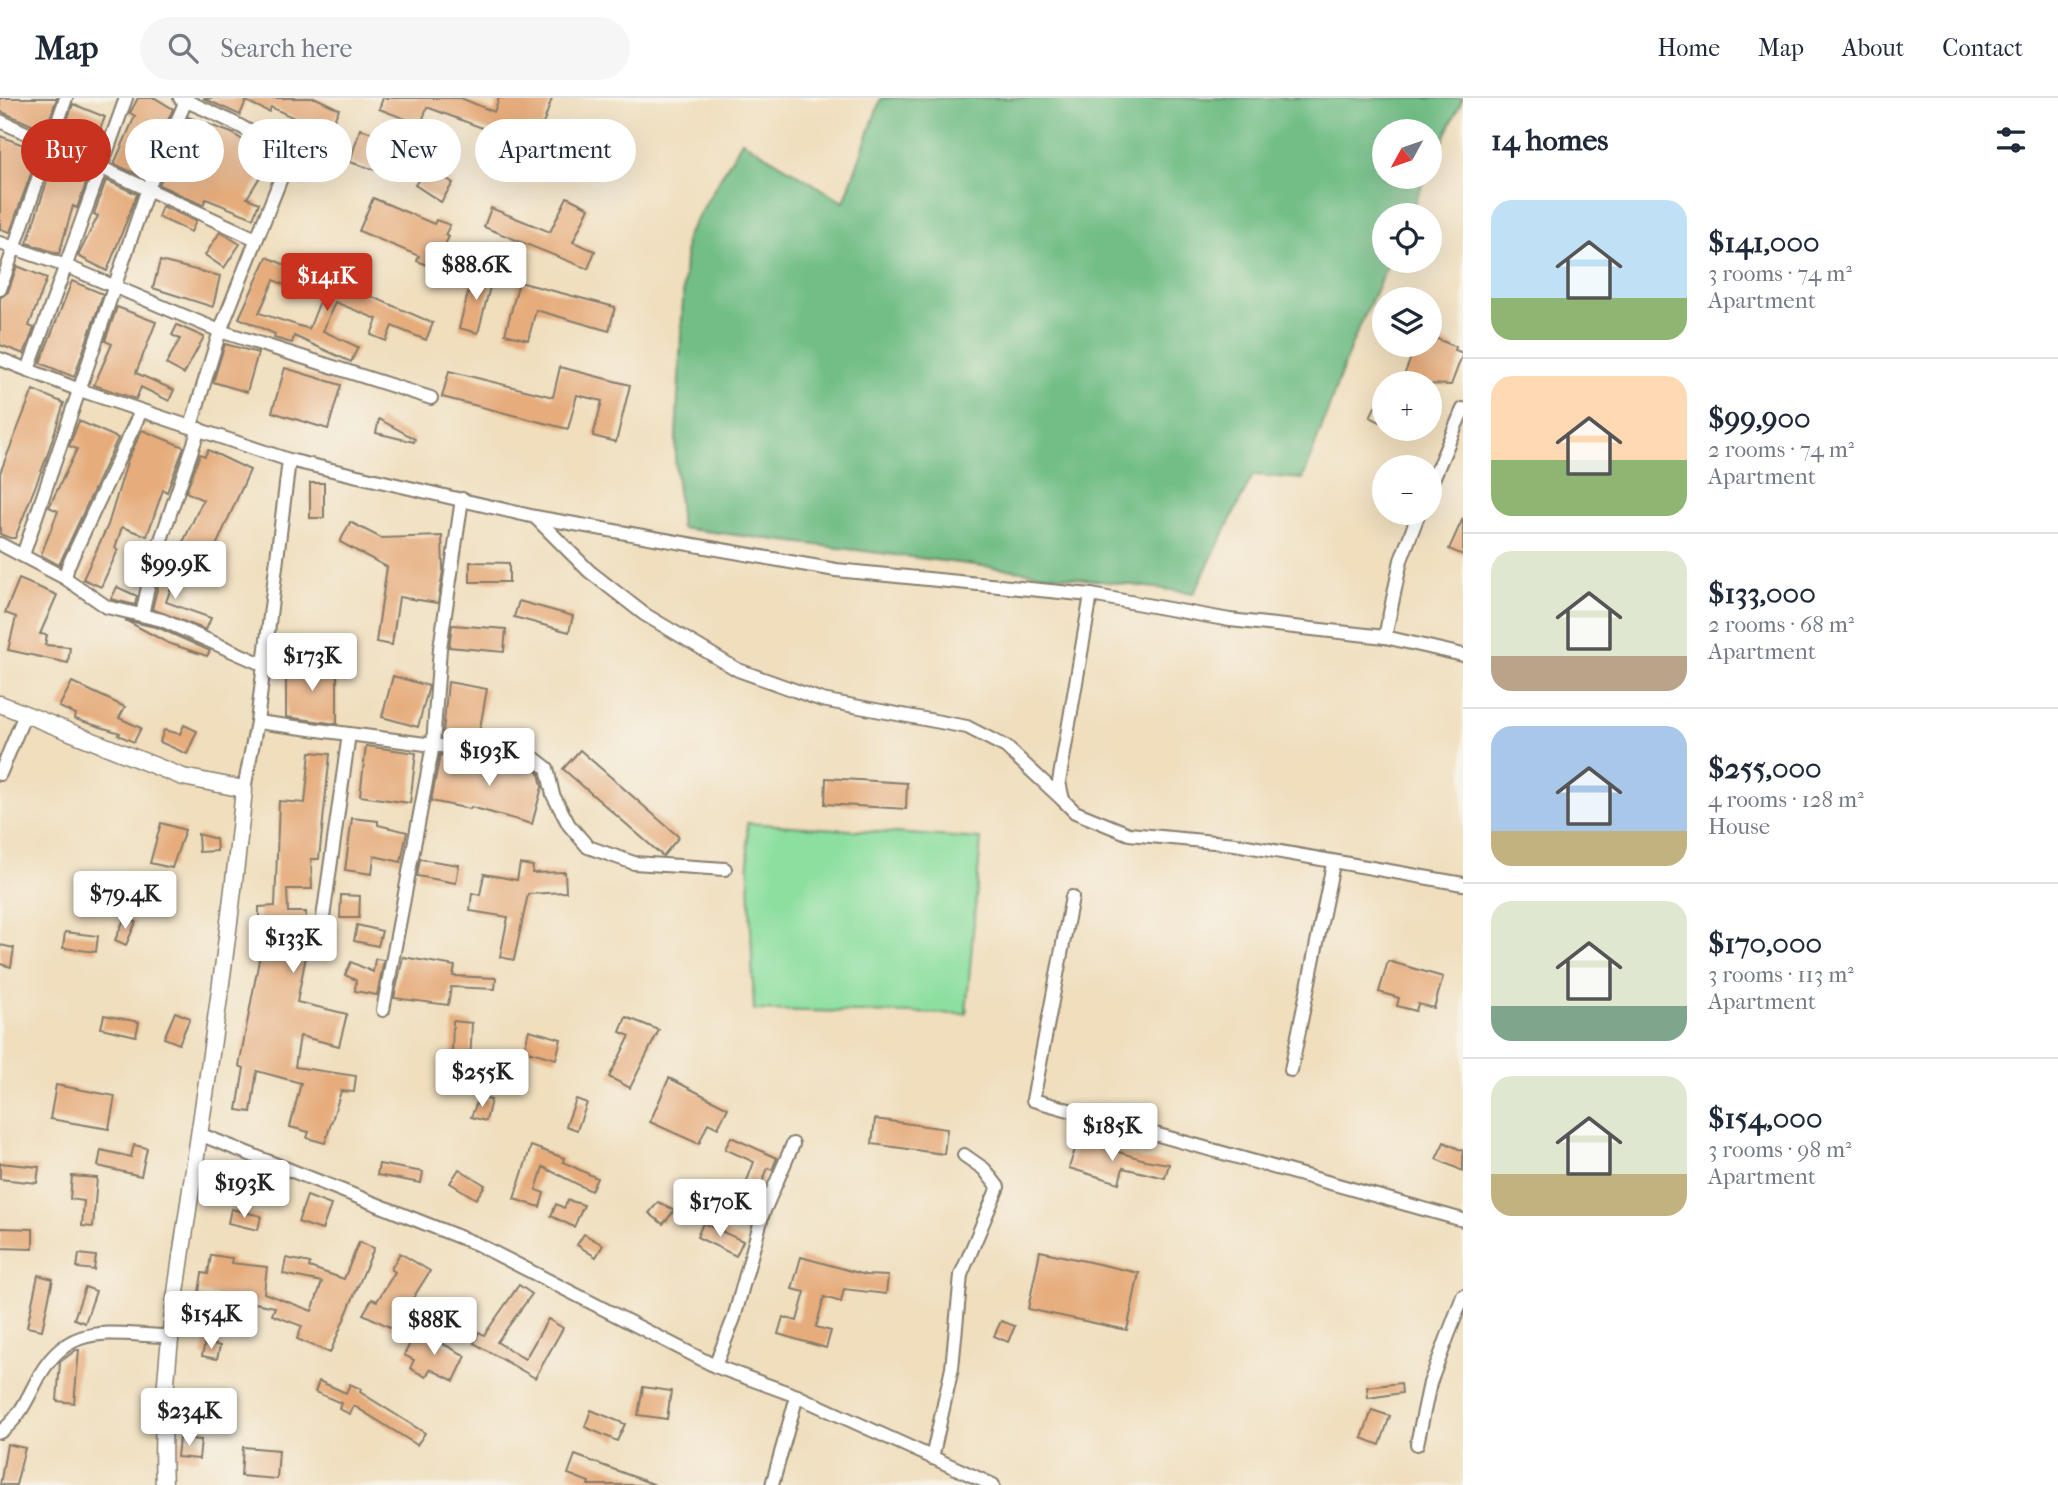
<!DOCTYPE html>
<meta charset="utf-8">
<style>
:root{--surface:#fff;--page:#f6f6f7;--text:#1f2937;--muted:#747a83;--line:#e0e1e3;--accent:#c8321e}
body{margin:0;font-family:"IM FELL French Canon",serif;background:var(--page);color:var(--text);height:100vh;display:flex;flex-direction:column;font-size:26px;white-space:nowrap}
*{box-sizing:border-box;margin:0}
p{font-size:23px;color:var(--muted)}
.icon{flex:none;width:38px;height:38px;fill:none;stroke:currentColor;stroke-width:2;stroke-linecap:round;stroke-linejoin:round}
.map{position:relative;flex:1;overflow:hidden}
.side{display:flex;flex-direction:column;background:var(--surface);width:595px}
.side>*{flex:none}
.banner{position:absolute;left:21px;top:21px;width:665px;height:63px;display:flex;gap:14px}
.needle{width:46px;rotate:230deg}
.tools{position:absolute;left:1372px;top:21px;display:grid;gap:14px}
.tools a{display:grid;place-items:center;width:70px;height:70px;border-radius:50%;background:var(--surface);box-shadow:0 7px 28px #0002;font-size:35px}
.price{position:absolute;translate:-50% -60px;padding:0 16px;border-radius:7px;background:#fff;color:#222;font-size:23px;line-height:46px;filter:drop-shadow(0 2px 4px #0008)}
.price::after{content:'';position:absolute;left:50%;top:42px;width:21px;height:16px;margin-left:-10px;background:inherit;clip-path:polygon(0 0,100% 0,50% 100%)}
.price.on{background:var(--accent);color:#fff}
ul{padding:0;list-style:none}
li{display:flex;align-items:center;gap:21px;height:175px;padding:0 28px}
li+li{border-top:2px solid var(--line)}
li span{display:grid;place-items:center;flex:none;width:196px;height:140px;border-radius:21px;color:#555}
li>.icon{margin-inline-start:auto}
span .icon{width:84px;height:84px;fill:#fffc;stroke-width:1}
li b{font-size:30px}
h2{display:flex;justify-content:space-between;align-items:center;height:84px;padding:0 28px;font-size:30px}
.tag{padding:0 24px;border-radius:32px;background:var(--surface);box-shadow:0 7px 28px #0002;font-size:24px;line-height:63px}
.tag.on{background:var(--accent);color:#fff}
header{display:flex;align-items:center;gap:42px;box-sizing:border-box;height:98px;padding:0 35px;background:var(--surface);border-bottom:2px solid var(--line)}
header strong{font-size:33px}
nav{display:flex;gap:38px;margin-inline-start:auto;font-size:24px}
.search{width:490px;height:63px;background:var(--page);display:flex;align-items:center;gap:18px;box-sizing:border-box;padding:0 24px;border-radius:38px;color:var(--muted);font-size:26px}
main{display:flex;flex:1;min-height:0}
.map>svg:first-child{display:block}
</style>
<header>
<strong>Map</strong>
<div class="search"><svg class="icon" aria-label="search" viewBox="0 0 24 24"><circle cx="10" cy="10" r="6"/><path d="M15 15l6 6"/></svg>Search here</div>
<nav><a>Home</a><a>Map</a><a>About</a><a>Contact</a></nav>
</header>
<main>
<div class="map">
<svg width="1463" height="1387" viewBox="0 0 1463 1387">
<rect width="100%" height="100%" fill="#f7f3e8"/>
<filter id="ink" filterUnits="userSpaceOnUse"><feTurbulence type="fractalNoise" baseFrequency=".0143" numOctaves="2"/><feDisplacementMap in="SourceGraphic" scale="14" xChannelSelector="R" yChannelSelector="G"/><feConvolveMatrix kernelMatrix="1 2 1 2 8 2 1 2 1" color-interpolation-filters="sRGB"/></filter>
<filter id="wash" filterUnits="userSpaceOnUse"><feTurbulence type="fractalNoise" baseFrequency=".00686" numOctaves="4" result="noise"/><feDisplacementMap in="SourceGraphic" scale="28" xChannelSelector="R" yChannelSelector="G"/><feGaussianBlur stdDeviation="1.57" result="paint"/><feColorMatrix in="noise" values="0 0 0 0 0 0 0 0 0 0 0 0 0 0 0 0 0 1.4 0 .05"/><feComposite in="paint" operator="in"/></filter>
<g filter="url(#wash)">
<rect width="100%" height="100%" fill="#f0debd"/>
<polygon fill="#8ddfa0" stroke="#547e5e" stroke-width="2" points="747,725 981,741 966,916 754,912"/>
<polygon fill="#72be86" stroke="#476d51" stroke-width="2" points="881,0 1463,0 1430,70 1430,33 1384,33 1384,79 1426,79 1409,117 1384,117 1384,163 1389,163 1351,248 1303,381 1253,377 1194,495 681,430 675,360 686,139 742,43 844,104"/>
<g id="blocks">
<g fill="#e6ac7c">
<polygon points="0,0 57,0 45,33 0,13"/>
<polygon points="138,0 155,0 173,11 143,79 114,66 135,18 130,15"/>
<polygon points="203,0 316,0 339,11 328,36 271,9 269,14 246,3 240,17"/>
<polygon points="383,0 461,0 494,14 499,0 552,0 535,50 427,9 421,27 379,11"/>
<polygon points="73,6 105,19 91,53 61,40"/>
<polygon points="188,19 232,35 271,61 247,100 259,105 253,120 206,101 203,107 159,87"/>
<polygon points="360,31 400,44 391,77 350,64"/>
<polygon points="0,38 39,53 10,134 0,131"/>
<polygon points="55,59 90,75 77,110 73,108 59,156 27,145"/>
<polygon points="428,68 453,85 441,104 415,87"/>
<polygon points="106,82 137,96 107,173 78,158 98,118 94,116"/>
<polygon points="567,99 589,110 573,144 595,153 588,171 484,129 491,110 550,134"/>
<polygon points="373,100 434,126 436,122 450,127 445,137 449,139 432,169 417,163 419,158 359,133"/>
<polygon points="162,108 196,123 191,134 158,119"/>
<polygon points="220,134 240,146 224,170 205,157"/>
<polygon points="267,159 299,173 291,190 274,182 259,215 309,231 329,180 433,225 426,242 392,228 386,243 371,237 377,221 335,204 323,233 358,249 351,264 294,238 292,245 274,240 275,236 239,220"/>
<polygon points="160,163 220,178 213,209 153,190"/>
<polygon points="17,168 47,180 29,228 34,230 24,256 0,247 0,200 8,194"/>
<polygon points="474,172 493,177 478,235 459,230"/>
<polygon points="72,183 103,196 74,279 40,265"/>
<polygon points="519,184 615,209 609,233 536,212 528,242 505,236"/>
<polygon points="117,209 156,224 136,275 174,292 169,303 141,289 136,301 94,287 112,246 105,243"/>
<polygon points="177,227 204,239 184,276 166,266 180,241 172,237"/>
<polygon points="1433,239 1456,249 1455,252 1463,255 1451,287 1401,285 1416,247 1430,247"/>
<polygon points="225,246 258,255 247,294 213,284"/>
<polygon points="560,269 630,287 616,344 593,338 602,303 577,297 568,331 442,299 449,273 553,299"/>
<polygon points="285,270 341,287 328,331 272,314"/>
<polygon points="1384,291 1384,326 1370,319"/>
<polygon points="33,292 64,305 46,361 15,440 10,440 0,436 0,375"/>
<polygon points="379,321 415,341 414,344 376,335"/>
<polygon points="79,323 118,340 59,467 41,457 58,413 49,409 77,351 69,348"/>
<polygon points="142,332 184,349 167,394 163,392 147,438 122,429 115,450 118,452 101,489 83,481 108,427 128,361"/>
<polygon points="208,352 250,372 204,475 175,461 203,402 186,394 200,356 205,358"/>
<rect x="310" y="385" width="14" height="35"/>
<polygon points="1463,420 1463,457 1449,451"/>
<polygon points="350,424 381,440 442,438 443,472 438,505 399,499 392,547 376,544 387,469 340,444"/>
<polygon points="470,464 509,465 509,484 470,484"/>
<polygon points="164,465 178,470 166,504 211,520 206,532 152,511"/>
<polygon points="19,481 57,497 40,536 47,537 45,547 70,549 68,565 8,552 16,519 5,515"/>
<polygon points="117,489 137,498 135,507 111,501"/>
<polygon points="519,503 573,518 569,534 514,519"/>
<polygon points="125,522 159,530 210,553 207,558 168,545"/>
<polygon points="452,527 506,531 504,554 449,549"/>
<polygon points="286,567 337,568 337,626 286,619"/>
<polygon points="393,578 429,588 418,629 382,619"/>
<polygon points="72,584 125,609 119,620 141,630 134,644 118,637 120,635 75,621 76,616 59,609"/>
<polygon points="448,584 487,591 478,641 443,635"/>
<polygon points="184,627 197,633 187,656 160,644 164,632 180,636"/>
<polygon points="366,648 416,655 410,705 360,698"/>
<polygon points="580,652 679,739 663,758 563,671"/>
<polygon points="310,654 330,656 319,761 311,761 312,791 287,791 288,814 306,814 306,832 286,828 284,833 306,843 308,848 297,904 347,916 339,948 300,938 295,969 356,978 354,994 341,993 325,1045 307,1040 309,1034 290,1029 301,985 257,973 251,1014 237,1012 244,970 239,968 265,830 259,830 259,809 275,808 279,703 305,705"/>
<polygon points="440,657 499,670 501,665 532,669 539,675 542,689 532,726 471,709 470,711 431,703"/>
<polygon points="826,680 907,685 906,711 825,706"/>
<polygon points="352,720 378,723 378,727 407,734 401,764 374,758 372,776 345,772"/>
<polygon points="161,725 185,732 172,770 150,765"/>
<polygon points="198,736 216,741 217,753 199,754"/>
<polygon points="420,761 459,767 456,785 417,778"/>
<polygon points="520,766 533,768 532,775 565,774 566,794 528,796 514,862 500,859 508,819 470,813 472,795 480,797 484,776 517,782"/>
<polygon points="341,797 360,798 359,820 340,820"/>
<polygon points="125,819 136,824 126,847 115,842"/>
<polygon points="357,827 382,833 378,848 354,843"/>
<polygon points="65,834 98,838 96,854 63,850"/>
<polygon points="0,847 14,850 11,869 0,866"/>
<polygon points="403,859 455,868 453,878 496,880 495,891 451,889 448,907 394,900"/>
<polygon points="375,861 384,862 377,897 355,893 356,882 345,877 351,864 373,874"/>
<polygon points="1388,863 1443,879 1434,910 1418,906 1416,913 1397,908 1399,900 1379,894"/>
<polygon points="175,914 190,920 179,946 164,940"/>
<polygon points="104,917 139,924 136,938 101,930"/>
<polygon points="626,919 659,932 630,990 609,979 630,938 620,934"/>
<polygon points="453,923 472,925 470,966 452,955"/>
<polygon points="529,932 561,941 556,961 524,952"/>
<polygon points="669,980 728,1010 718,1030 708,1025 699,1046 650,1024"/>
<polygon points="56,987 115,998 109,1031 50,1021"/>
<polygon points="479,999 491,1002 486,1023 471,1019"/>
<polygon points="576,1001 587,1005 577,1032 566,1028"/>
<polygon points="875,1021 947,1031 944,1056 872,1046"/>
<polygon points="731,1039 777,1060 772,1072 768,1070 748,1120 735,1115 754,1064 725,1051"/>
<polygon points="1078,1042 1145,1062 1169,1066 1165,1080 1123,1070 1119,1085 1069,1070"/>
<polygon points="1444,1044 1463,1053 1463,1073 1436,1061"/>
<polygon points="134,1047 147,1050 141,1078 98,1068 101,1052 131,1059"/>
<polygon points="531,1048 564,1060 563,1064 597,1080 591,1093 543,1069 536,1092 544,1095 540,1109 514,1101"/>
<polygon points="0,1065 39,1069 37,1085 0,1081"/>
<polygon points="379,1066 423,1074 421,1085 377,1077"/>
<polygon points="459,1071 485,1087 476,1101 450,1085"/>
<polygon points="72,1078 97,1080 93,1129 82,1128 84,1103 70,1101"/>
<polygon points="307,1098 331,1107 322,1132 298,1124"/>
<polygon points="568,1102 584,1107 574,1129 551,1118 556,1106 564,1110"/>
<polygon points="658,1104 675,1112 663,1126 649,1115"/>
<polygon points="231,1111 261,1118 258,1132 228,1125"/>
<polygon points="703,1125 743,1143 736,1158 697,1139"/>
<polygon points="0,1130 33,1131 33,1151 0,1150"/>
<polygon points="584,1136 603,1147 596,1159 577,1147"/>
<polygon points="359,1144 374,1150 330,1255 297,1241 302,1228 272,1217 275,1209 199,1194 202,1175 208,1176 211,1157 232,1160 231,1165 267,1169 264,1195 312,1213 322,1184 283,1176 286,1160 310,1165 309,1169 344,1181"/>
<polygon points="1040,1153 1139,1175 1127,1232 1028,1211"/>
<polygon points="400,1155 430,1173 403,1216 416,1223 408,1238 363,1216 372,1201 377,1203 395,1174 391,1171"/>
<polygon points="79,1156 96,1158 94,1172 77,1170"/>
<polygon points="801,1159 866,1177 888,1178 886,1196 844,1191 841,1204 824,1199 816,1229 831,1233 826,1250 778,1236 783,1219 797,1223 805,1194 792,1191"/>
<polygon points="38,1177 53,1181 42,1232 27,1229"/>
<polygon points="519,1187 532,1196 497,1244 525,1261 548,1221 563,1230 535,1280 474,1245 479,1234 484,1237"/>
<polygon points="85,1189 96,1193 85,1225 74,1221"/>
<polygon points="1001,1223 1015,1228 1008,1244 994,1238"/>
<polygon points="417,1232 466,1258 454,1283 430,1271 426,1279 410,1270 414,1262 404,1257"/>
<polygon points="205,1244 220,1248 217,1261 202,1258"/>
<polygon points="76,1252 79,1252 74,1305 57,1303 60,1264"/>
<polygon points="319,1283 346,1295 350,1286 361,1291 360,1294 425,1335 417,1347 354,1308 350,1316 339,1311 341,1305 315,1294"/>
<polygon points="1401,1285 1402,1295 1368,1300 1367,1289"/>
<polygon points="643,1289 671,1293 667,1321 638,1317"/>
<polygon points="591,1312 625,1326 617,1343 585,1329"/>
<polygon points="1372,1312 1390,1318 1380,1347 1362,1340"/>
<polygon points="179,1340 201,1342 199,1361 177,1359"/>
<polygon points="7,1346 25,1350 16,1387 0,1387"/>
<polygon points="243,1349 279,1352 277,1381 241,1378"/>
<polygon points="575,1357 653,1386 652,1387 588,1387 589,1384 568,1376"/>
</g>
</g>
</g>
<g filter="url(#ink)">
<use href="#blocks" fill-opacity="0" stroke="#867d6c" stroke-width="2"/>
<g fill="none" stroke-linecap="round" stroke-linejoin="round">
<defs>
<g id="minor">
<path d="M 180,0 C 205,12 265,35 280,58 C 284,64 282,73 281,80 L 220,233 L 191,328"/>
<polyline points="0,23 256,141"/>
<polyline points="0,145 66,168 220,233 431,300"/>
<polyline points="0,191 66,0"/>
<polyline points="0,261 77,291 289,362 257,624 244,691"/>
<polyline points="28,272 126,0"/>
<polyline points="289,362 535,419 836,472 1091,497 1230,522 1385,539 1463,557"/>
<polyline points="1430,388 1463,311"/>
<polyline points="462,401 440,550 433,647 534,660 547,670 553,697 569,727 588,749 634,765 725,771"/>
<polyline points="535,419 589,473 644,516 738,572 822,602 967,629 1006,649 1063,702"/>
<polyline points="0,446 65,480 107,509 162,522 264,567"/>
<polyline points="23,457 147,93 187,0"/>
<polyline points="65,480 68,468 141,313"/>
<polyline points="1091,497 1059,684 1063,702 1075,714 1129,736 1235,746 1463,786"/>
<polyline points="142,517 153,465 199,331"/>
<polyline points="1385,539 1401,462 1419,415"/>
<polyline points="257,624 433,647 383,912"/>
<polyline points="0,676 25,616"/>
<polyline points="1072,799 1033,1002 1463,1122"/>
<polyline points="321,834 349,636"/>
<polyline points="1291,972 1333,766"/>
<polyline points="199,1036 477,1146 715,1268 797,1298 993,1387"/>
<polyline points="715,1268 734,1220 763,1115 793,1046"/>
<path d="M 0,1334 C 17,1323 26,1304 35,1286 C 67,1221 108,1237 170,1238"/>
<polyline points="1417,1346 1430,1285 1463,1198"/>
<polyline points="932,1360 952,1270 961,1177 998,1089 984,1071 964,1057"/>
<polyline points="772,1387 797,1298"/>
</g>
<path id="tertiary" d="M 0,606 L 183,679 L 244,691 C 231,825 211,958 191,1091 C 177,1189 159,1288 164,1387"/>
</defs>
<use href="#minor" stroke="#867d6c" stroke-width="16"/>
<use href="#tertiary" stroke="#867d6c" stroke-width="19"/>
<use href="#minor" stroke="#fff" stroke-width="12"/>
<use href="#tertiary" stroke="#fff" stroke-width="16"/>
</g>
</g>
</svg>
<div class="tools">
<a><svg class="needle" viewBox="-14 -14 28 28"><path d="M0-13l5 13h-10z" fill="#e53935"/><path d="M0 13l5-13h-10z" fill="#747a83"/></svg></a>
<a><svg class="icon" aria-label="locate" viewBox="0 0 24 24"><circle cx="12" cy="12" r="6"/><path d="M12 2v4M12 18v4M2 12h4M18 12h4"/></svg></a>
<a><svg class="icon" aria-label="layers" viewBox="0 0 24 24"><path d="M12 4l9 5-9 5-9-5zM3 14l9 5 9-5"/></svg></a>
<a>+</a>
<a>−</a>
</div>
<b class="price" style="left:476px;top:204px">$88.6K</b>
<b class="price on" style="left:327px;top:215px">$141K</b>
<b class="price" style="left:175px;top:503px">$99.9K</b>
<b class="price" style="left:312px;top:595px">$173K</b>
<b class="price" style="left:489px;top:690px">$193K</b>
<b class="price" style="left:125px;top:833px">$79.4K</b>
<b class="price" style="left:293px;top:877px">$133K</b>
<b class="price" style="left:482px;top:1011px">$255K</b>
<b class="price" style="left:1112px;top:1065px">$185K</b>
<b class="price" style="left:244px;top:1122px">$193K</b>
<b class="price" style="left:720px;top:1141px">$170K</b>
<b class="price" style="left:211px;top:1253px">$154K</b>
<b class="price" style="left:434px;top:1259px">$88K</b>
<b class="price" style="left:189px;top:1350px">$234K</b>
<div class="banner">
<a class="tag on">Buy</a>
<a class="tag">Rent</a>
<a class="tag">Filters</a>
<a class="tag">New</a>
<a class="tag">Apartment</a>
</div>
</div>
<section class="side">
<h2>14 homes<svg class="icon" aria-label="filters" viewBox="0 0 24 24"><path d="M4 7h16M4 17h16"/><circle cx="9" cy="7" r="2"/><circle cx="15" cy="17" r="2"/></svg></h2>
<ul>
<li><span style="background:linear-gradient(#bfe0f5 70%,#8fb573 0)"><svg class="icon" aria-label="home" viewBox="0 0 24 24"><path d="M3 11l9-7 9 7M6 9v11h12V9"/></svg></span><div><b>$141,000</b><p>3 rooms · 74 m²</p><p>Apartment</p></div></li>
<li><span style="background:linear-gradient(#ffd9b3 60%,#8fb573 0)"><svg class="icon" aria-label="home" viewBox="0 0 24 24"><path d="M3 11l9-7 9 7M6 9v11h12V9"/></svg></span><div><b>$99,900</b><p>2 rooms · 74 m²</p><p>Apartment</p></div></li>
<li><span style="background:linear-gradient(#dfe7d0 75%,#b9a48a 0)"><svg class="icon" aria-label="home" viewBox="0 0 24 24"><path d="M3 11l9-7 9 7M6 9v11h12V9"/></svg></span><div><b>$133,000</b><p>2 rooms · 68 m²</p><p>Apartment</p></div></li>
<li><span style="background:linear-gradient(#a9c7e8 75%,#c2b280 0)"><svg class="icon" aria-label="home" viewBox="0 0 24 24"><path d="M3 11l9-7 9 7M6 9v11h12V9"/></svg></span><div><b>$255,000</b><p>4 rooms · 128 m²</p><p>House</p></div></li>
<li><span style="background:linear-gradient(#dfe7d0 75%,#7fa58c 0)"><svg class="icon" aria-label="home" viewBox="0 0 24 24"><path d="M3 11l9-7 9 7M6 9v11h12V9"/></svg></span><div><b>$170,000</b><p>3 rooms · 113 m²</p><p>Apartment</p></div></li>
<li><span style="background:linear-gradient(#dfe7d0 70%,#c2b280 0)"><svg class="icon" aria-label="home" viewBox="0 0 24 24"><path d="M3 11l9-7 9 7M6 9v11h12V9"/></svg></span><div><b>$154,000</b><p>3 rooms · 98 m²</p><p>Apartment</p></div></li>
</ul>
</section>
</main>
